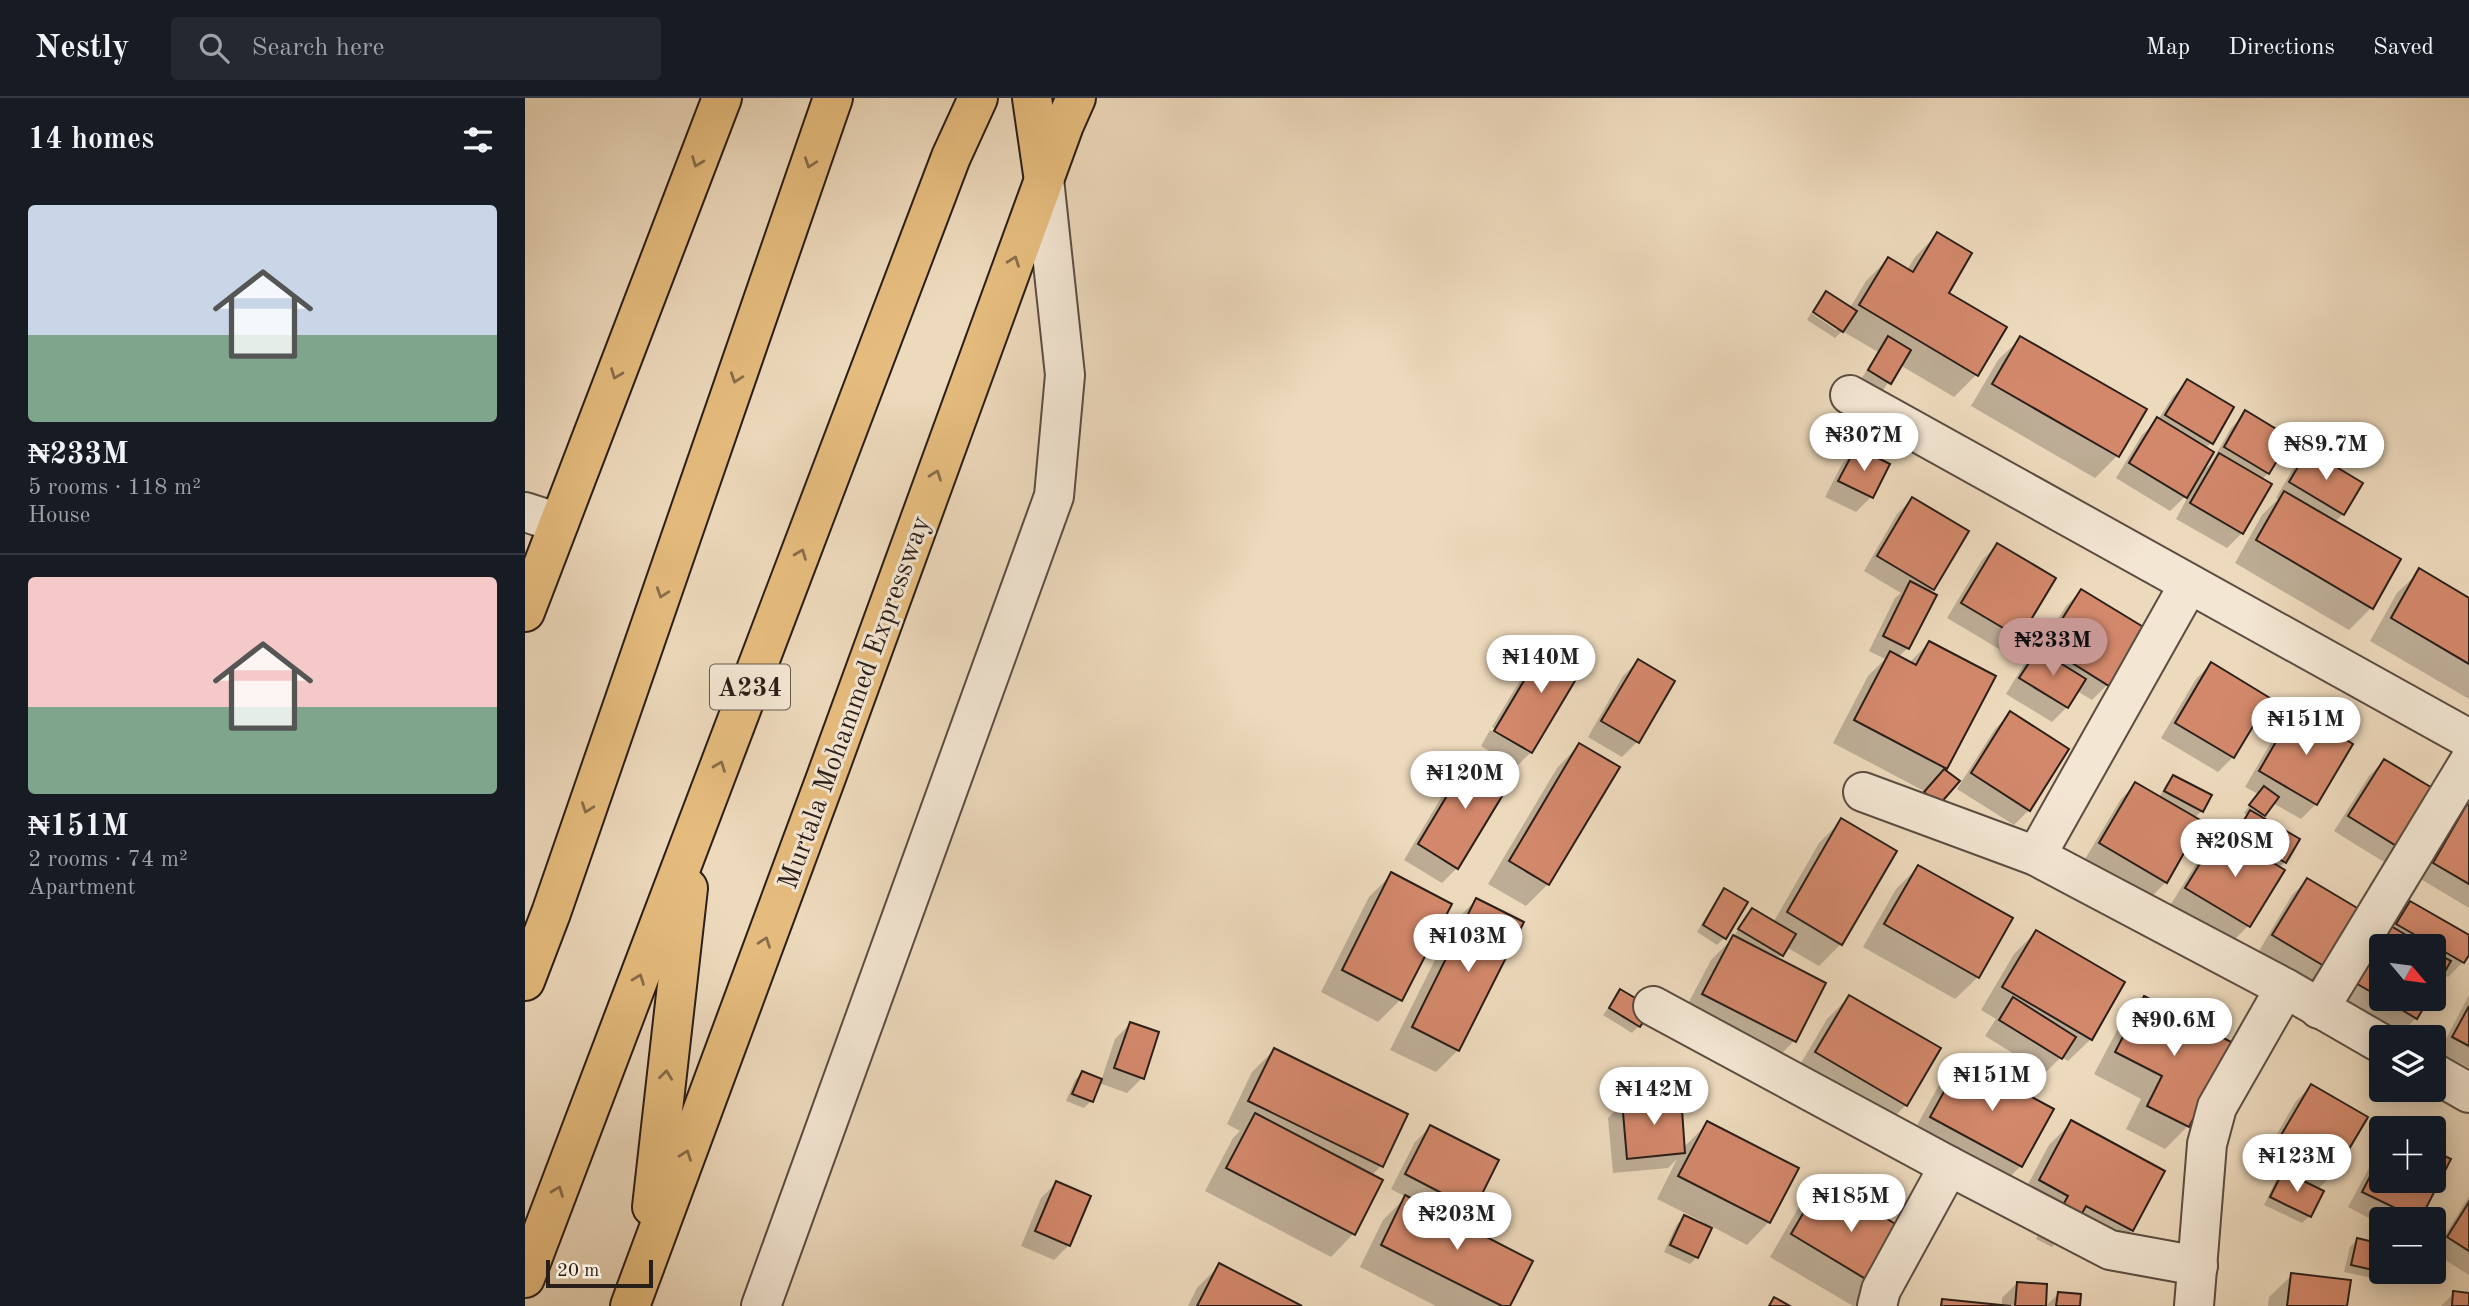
<!DOCTYPE html>
<meta charset="utf-8">
<style>
:root{--surface:#171b24;--page:#242831;--text:#f1f3f6;--muted:#9ea1a6;--line:#363941;--accent:#c59692}
body{margin:0;font-family:"Old Standard TT",serif;background:var(--page);color:var(--text);height:100vh;display:flex;flex-direction:column;font-size:26px;white-space:nowrap}
*{box-sizing:border-box;margin:0}
p{font-size:23px;color:var(--muted)}
.icon{flex:none;width:38px;height:38px;fill:none;stroke:currentColor;stroke-width:2;stroke-linecap:round;stroke-linejoin:round}
.map{position:relative;flex:1;overflow:hidden}
.panel{display:flex;flex-direction:column;background:var(--surface);width:525px}
.panel>*{flex:none}
.needle{width:46px;rotate:119deg}
.tools{position:absolute;left:1844px;top:836px;display:grid;gap:14px}
.tools a{display:grid;place-items:center;width:77px;height:77px;border-radius:7px;background:var(--surface);box-shadow:0 4px 18px #0003;font-size:35px}
.scale{position:absolute;left:21px;bottom:18px;width:107px;box-sizing:border-box;padding-left:7px;border:4px solid #2a1e19;border-top:0;font-size:19px;line-height:24px;white-space:nowrap;color:#2a1e19;-webkit-text-stroke:5px #f3e6d3;paint-order:stroke}
.price{position:absolute;translate:-50% -60px;padding:0 16px;border-radius:24px;background:#fff;color:#222;font-size:23px;line-height:46px;filter:drop-shadow(0 2px 4px #0008)}
.price::after{content:'';position:absolute;left:50%;top:42px;width:21px;height:16px;margin-left:-10px;background:inherit;clip-path:polygon(0 0,100% 0,50% 100%)}
.price.selected{background:var(--accent);color:#111}
ul{padding:0;list-style:none}
li{display:grid;align-content:center;gap:14px;height:371px;padding:0 28px}
li+li{border-top:2px solid var(--line)}
li span{display:grid;place-items:center;height:217px;border-radius:7px;color:#555}
li>.icon{margin-inline-start:auto}
span .icon{width:126px;height:126px;fill:#fffc;stroke-width:1}
li b{font-size:30px}
h2{display:flex;justify-content:space-between;align-items:center;height:84px;padding:0 28px;font-size:30px}
header{display:flex;align-items:center;gap:42px;box-sizing:border-box;height:98px;padding:0 35px;background:var(--surface);border-bottom:2px solid var(--line)}
header strong{font-size:33px}
nav{display:flex;gap:38px;margin-inline-start:auto;font-size:24px}
.search{width:490px;height:63px;background:var(--page);display:flex;align-items:center;gap:18px;box-sizing:border-box;padding:0 24px;border-radius:7px;color:var(--muted);font-size:26px}
main{display:flex;flex:1;min-height:0}
.map>svg:first-child{display:block}
</style>
<header>
<strong>Nestly</strong>
<div class="search"><svg class="icon" aria-label="search" viewBox="0 0 24 24"><circle cx="10" cy="10" r="6"/><path d="M15 15l6 6"/></svg>Search here</div>
<nav><a>Map</a><a>Directions</a><a>Saved</a></nav>
</header>
<main>
<section class="panel">
<h2>14 homes<svg class="icon" aria-label="filters" viewBox="0 0 24 24"><path d="M4 7h16M4 17h16"/><circle cx="9" cy="7" r="2"/><circle cx="15" cy="17" r="2"/></svg></h2>
<ul>
<li><span style="background:linear-gradient(#c9d6e8 60%,#7fa58c 0)"><svg class="icon" aria-label="home" viewBox="0 0 24 24"><path d="M3 11l9-7 9 7M6 9v11h12V9"/></svg></span><div><b>₦233M</b><p>5 rooms · 118 m²</p><p>House</p></div></li>
<li><span style="background:linear-gradient(#f6c9c9 60%,#7fa58c 0)"><svg class="icon" aria-label="home" viewBox="0 0 24 24"><path d="M3 11l9-7 9 7M6 9v11h12V9"/></svg></span><div><b>₦151M</b><p>2 rooms · 74 m²</p><p>Apartment</p></div></li>
</ul>
</section>
<div class="map">
<svg width="1944" height="1208" viewBox="0 0 1944 1208">
<rect width="100%" height="100%" fill="#edd9bc"/>
<filter id="stains"><feTurbulence type="fractalNoise" baseFrequency=".00286" numOctaves="4"/><feColorMatrix values="0 0 0 0 .2 0 0 0 0 .09 0 0 0 0 .02 0 0 0 .5 -.17"/></filter>
<radialGradient id="worn" r=".72"><stop offset=".6" stop-color="#630" stop-opacity="0"/><stop offset="1" stop-color="#630" stop-opacity=".3"/></radialGradient>
<g fill="#0003">
<polygon points="1412,136 1421,195 1479,230 1451,277 1429,299 1375,267 1358,292 1337,280 1353,254 1317,233 1310,240 1282,222 1286,215 1311,232 1314,229 1288,212 1302,195 1325,210 1341,183 1363,161 1382,172 1390,159"/>
<polygon points="1496,240 1592,358 1570,380 1446,308 1473,262"/>
<polygon points="1663,283 1686,345 1680,351 1675,376 1686,365 1706,330 1721,315 1743,375 1736,382 1717,435 1702,450 1651,421 1666,393 1645,413 1591,380 1617,337 1633,322 1648,298"/>
<polygon points="1332,351 1362,367 1346,399 1331,414 1300,399 1317,366"/>
<polygon points="1784,354 1818,416 1810,424 1846,510 1824,532 1710,465 1737,417 1753,401 1751,400 1769,369"/>
<polygon points="1387,401 1408,491 1404,494 1383,550 1373,559 1384,565 1404,545 1421,670 1418,673 1432,684 1394,702 1401,694 1308,645 1343,578 1360,561 1344,553 1370,500 1376,495 1339,473 1372,416"/>
<polygon points="1472,447 1494,539 1479,554 1422,520 1457,462"/>
<polygon points="1895,473 1944,502 1944,601 1845,543 1872,495"/>
<polygon points="1556,493 1618,531 1582,587 1567,602 1552,593 1542,609 1527,624 1481,596 1498,568 1512,554 1541,508"/>
<polygon points="1026,541 1006,654 991,669 956,648 965,632 1004,655 1004,651 967,629 1011,556"/>
<polygon points="1113,563 1148,584 1112,644 1097,659 1063,639 1098,578"/>
<polygon points="1686,566 1708,659 1693,674 1636,640 1671,581"/>
<polygon points="1770,614 1791,706 1776,721 1748,705 1736,720 1760,764 1753,770 1757,773 1723,828 1708,843 1646,806 1681,750 1696,735 1704,740 1710,729 1722,717 1719,715 1733,696 1720,689 1755,629"/>
<polygon points="1485,616 1504,712 1489,727 1432,691 1470,631"/>
<polygon points="1054,647 1023,786 1001,808 963,786 1032,670"/>
<polygon points="947,658 932,770 917,785 879,762 932,673"/>
<polygon points="1859,663 1911,695 1862,766 1809,733 1844,678"/>
<polygon points="1648,679 1677,713 1669,720 1641,784 1626,799 1560,761 1596,701 1611,686 1634,700 1641,686"/>
<polygon points="1943,708 1944,709 1944,810 1894,780 1928,723"/>
<polygon points="1316,723 1316,846 1294,868 1261,849 1252,862 1269,943 1247,965 1156,919 1186,862 1208,840 1220,819 1227,812 1248,825 1294,745"/>
<polygon points="1393,769 1453,879 1430,901 1338,849 1371,791"/>
<polygon points="867,776 875,902 853,924 796,894 844,799"/>
<polygon points="1782,782 1841,818 1793,888 1734,853 1767,797"/>
<polygon points="1200,792 1199,840 1192,847 1172,834 1193,799"/>
<polygon points="951,802 933,952 911,974 865,952 929,824"/>
<polygon points="1885,805 1944,839 1944,853 1938,864 1923,879 1917,876 1909,888 1909,849 1857,849 1857,901 1901,901 1891,920 1876,935 1813,898 1870,820"/>
<polygon points="1511,834 1566,941 1543,963 1536,959 1520,975 1460,938 1471,921 1456,912 1489,856"/>
<polygon points="1096,893 1114,928 1107,935 1078,917"/>
<polygon points="1944,897 1944,970 1914,954"/>
<polygon points="1324,899 1381,1007 1359,1029 1269,977 1302,921"/>
<polygon points="1619,900 1706,945 1663,1028 1640,1051 1601,1031 1616,1001 1569,976 1597,923"/>
<polygon points="605,926 617,980 602,995 574,985 566,1003 559,1010 541,1003 550,982 557,975 576,983 590,941"/>
<polygon points="749,952 881,1017 856,1068 846,1078 856,1083 828,1136 806,1159 680,1093 708,1040 715,1033 702,1026 727,974"/>
<polygon points="1437,963 1496,1068 1473,1090 1384,1042 1415,985"/>
<polygon points="1786,988 1807,1077 1792,1092 1785,1118 1777,1125 1739,1107 1751,1082 1760,1073 1738,1060 1771,1003"/>
<polygon points="1098,1004 1158,1050 1183,1025 1244,1124 1222,1147 1186,1128 1172,1159 1165,1166 1139,1154 1152,1126 1159,1119 1175,1126 1176,1123 1132,1101 1152,1061 1143,1070 1088,1075 1083,1020"/>
<polygon points="1546,1025 1607,1132 1584,1154 1543,1132 1527,1149 1511,1141 1522,1121 1493,1105 1524,1047"/>
<polygon points="905,1029 948,1111 932,1126 983,1208 911,1208 835,1169 858,1122 881,1099 866,1091 890,1044"/>
<polygon points="1857,1046 1857,1083 1909,1083 1924,1062 1893,1122 1857,1122 1857,1127 1823,1109"/>
<polygon points="531,1085 544,1147 529,1162 496,1148 516,1100"/>
<polygon points="1298,1085 1353,1187 1332,1208 1328,1208 1245,1159 1275,1107"/>
<polygon points="1944,1098 1944,1177 1909,1155"/>
<polygon points="1832,1142 1857,1148 1857,1174 1869,1174 1861,1183 1819,1174 1825,1149"/>
<polygon points="694,1168 773,1208 663,1208 672,1190"/>
<polygon points="1767,1177 1821,1208 1743,1208 1744,1199"/>
<polygon points="1492,1185 1519,1208 1477,1208 1477,1200"/>
<polygon points="1929,1195 1944,1196 1944,1208 1916,1208"/>
<polygon points="1533,1196 1553,1208 1521,1208"/>
</g>
<g fill="#d3886b" stroke="#2a1e19" stroke-width="2">
<polygon points="1412,134 1447,155 1424,195 1482,229 1453,278 1334,207 1363,159 1388,174"/>
<polygon points="1301,193 1332,213 1318,234 1288,214"/>
<polygon points="1363,238 1386,252 1366,286 1343,272"/>
<polygon points="1495,238 1622,311 1594,359 1467,286"/>
<polygon points="1662,281 1709,309 1688,346 1640,317"/>
<polygon points="1720,312 1766,340 1744,376 1699,349"/>
<polygon points="1632,319 1689,354 1662,400 1604,365"/>
<polygon points="1331,349 1365,366 1348,400 1313,383"/>
<polygon points="1783,352 1838,385 1819,417 1764,384"/>
<polygon points="1694,355 1747,386 1718,436 1665,405"/>
<polygon points="1759,393 1876,461 1848,511 1731,442"/>
<polygon points="1387,399 1444,433 1409,492 1352,458"/>
<polygon points="1472,445 1531,480 1495,540 1436,505"/>
<polygon points="1894,470 1944,500 1944,566 1866,520"/>
<polygon points="1385,483 1412,497 1384,551 1358,538"/>
<polygon points="1556,491 1620,530 1584,588 1520,548"/>
<polygon points="1025,539 1063,561 1007,655 969,633"/>
<polygon points="1404,543 1471,578 1422,671 1329,622 1365,553 1391,567"/>
<polygon points="1513,551 1561,581 1543,610 1494,580"/>
<polygon points="1113,561 1150,583 1114,645 1076,623"/>
<polygon points="1686,564 1745,600 1709,660 1650,625"/>
<polygon points="1770,611 1828,646 1792,707 1734,673"/>
<polygon points="1485,613 1544,651 1505,713 1446,675"/>
<polygon points="1054,645 1095,669 1024,787 984,763"/>
<polygon points="947,656 988,680 933,771 893,746"/>
<polygon points="1859,661 1914,694 1878,752 1823,718"/>
<polygon points="1419,671 1435,683 1414,707 1399,694"/>
<polygon points="1648,677 1687,697 1678,714 1639,693"/>
<polygon points="1610,684 1677,723 1642,785 1574,745"/>
<polygon points="1739,688 1754,699 1740,718 1724,707"/>
<polygon points="1942,706 1944,707 1944,786 1908,765"/>
<polygon points="1725,712 1775,741 1761,765 1711,736"/>
<polygon points="1316,720 1372,753 1317,847 1262,814"/>
<polygon points="1695,733 1760,772 1725,829 1660,790"/>
<polygon points="1393,767 1488,820 1454,880 1359,826"/>
<polygon points="866,774 927,806 877,903 817,872"/>
<polygon points="1782,780 1844,817 1809,874 1747,837"/>
<polygon points="1199,790 1223,804 1201,841 1178,827"/>
<polygon points="951,800 999,824 934,953 887,929"/>
<polygon points="1885,803 1944,837 1944,857 1939,865 1871,826"/>
<polygon points="1227,810 1271,836 1258,858 1213,831"/>
<polygon points="1861,825 1901,849 1857,849 1857,900 1827,883"/>
<polygon points="1511,832 1600,884 1567,942 1477,889"/>
<polygon points="1208,837 1301,885 1271,944 1177,896"/>
<polygon points="1909,854 1926,863 1909,892"/>
<polygon points="1095,891 1127,910 1115,929 1084,910"/>
<polygon points="1324,897 1416,950 1382,1008 1290,954"/>
<polygon points="1619,898 1708,945 1664,1029 1622,1008 1637,978 1590,954"/>
<polygon points="1488,899 1551,939 1537,961 1474,922"/>
<polygon points="1859,901 1904,901 1892,921"/>
<polygon points="1944,908 1944,948 1927,939"/>
<polygon points="605,924 634,934 619,981 589,970"/>
<polygon points="749,950 883,1016 858,1069 723,1003"/>
<polygon points="1437,961 1529,1011 1497,1069 1405,1019"/>
<polygon points="557,973 577,981 568,1004 547,996"/>
<polygon points="1786,986 1843,1019 1808,1078 1752,1044"/>
<polygon points="1156,997 1160,1055 1102,1061 1097,1003"/>
<polygon points="730,1015 858,1082 830,1137 701,1070"/>
<polygon points="1546,1022 1640,1073 1608,1133 1561,1108 1550,1128 1532,1118 1543,1098 1514,1082"/>
<polygon points="1182,1023 1274,1070 1245,1125 1153,1078"/>
<polygon points="905,1027 974,1062 949,1112 880,1076"/>
<polygon points="1909,1053 1926,1061 1895,1122 1837,1094 1857,1055 1857,1083 1909,1083"/>
<polygon points="1758,1073 1799,1093 1786,1119 1745,1099"/>
<polygon points="531,1083 566,1098 545,1148 510,1133"/>
<polygon points="1297,1083 1386,1135 1354,1189 1266,1136"/>
<polygon points="880,1097 1008,1163 985,1208 977,1208 856,1147"/>
<polygon points="1944,1104 1944,1153 1922,1139"/>
<polygon points="1159,1117 1187,1130 1173,1160 1145,1147"/>
<polygon points="1832,1140 1857,1146 1857,1174 1826,1167"/>
<polygon points="694,1165 777,1208 672,1208"/>
<polygon points="1766,1175 1826,1182 1822,1208 1762,1208"/>
<polygon points="1492,1184 1522,1186 1521,1208 1490,1208"/>
<polygon points="1928,1193 1944,1195 1944,1208 1927,1208"/>
<polygon points="1533,1194 1556,1196 1555,1208 1531,1208"/>
<polygon points="1249,1199 1265,1208 1244,1208"/>
<polygon points="1417,1201 1486,1208 1416,1208"/>
</g>
<g fill="none" stroke-linecap="round" stroke-linejoin="round">
<defs>
<g id="minor">
<polyline points="1325,297 1944,641"/>
<polyline points="0,414 34,425"/>
<polyline points="1664,486 1511,758 1760,890 1857,946"/>
<polyline points="1338,694 1511,758"/>
<polyline points="1128,908 1424,1068 1585,1152 1673,1168"/>
<polyline points="1794,911 1944,664"/>
<polyline points="1909,975 1944,995"/>
<polyline points="236,1208 529,398 540,277 519,81"/>
<polyline points="1352,1208 1356,1192 1424,1068"/>
<polyline points="1669,1208 1682,1046 1692,1009 1760,890"/>
</g>
<g id="highway">
<polyline points="507,0 518,76"/>
<polyline points="0,514 197,0"/>
<polyline points="0,883 26,815 308,0"/>
<polyline points="127,1109 163,790"/>
<polyline points="0,1180 426,59 453,0"/>
<polyline points="105,1208 302,677 539,27 551,0"/>
</g>
</defs>
<use href="#minor" stroke="#5b4d42" stroke-width="42"/>
<use href="#highway" stroke="#2a1e19" stroke-width="42"/>
<use href="#minor" stroke="#f3e6d3" stroke-width="38"/>
<use href="#highway" stroke="#e6bc7e" stroke-width="38"/>
</g>
<defs><path id="oneway-chevron" d="M-2-3.5L2.5 0L-2 3.5" fill="none" stroke-width="1.6" stroke-linecap="round" stroke-linejoin="round" transform="scale(1.75)"/></defs>
<g stroke="#886d4c">
<use href="#oneway-chevron" transform="translate(172 64) rotate(111)"/>
<use href="#oneway-chevron" transform="translate(285 65) rotate(109)"/>
<use href="#oneway-chevron" transform="translate(489 163) rotate(-70)"/>
<use href="#oneway-chevron" transform="translate(91 276) rotate(111)"/>
<use href="#oneway-chevron" transform="translate(211 280) rotate(109)"/>
<use href="#oneway-chevron" transform="translate(411 377) rotate(-70)"/>
<use href="#oneway-chevron" transform="translate(276 456) rotate(-69)"/>
<use href="#oneway-chevron" transform="translate(137 495) rotate(109)"/>
<use href="#oneway-chevron" transform="translate(195 668) rotate(-69)"/>
<use href="#oneway-chevron" transform="translate(62 710) rotate(109)"/>
<use href="#oneway-chevron" transform="translate(240 844) rotate(-70)"/>
<use href="#oneway-chevron" transform="translate(114 881) rotate(-69)"/>
<use href="#oneway-chevron" transform="translate(141 977) rotate(-83)"/>
<use href="#oneway-chevron" transform="translate(161 1057) rotate(-70)"/>
<use href="#oneway-chevron" transform="translate(33 1093) rotate(-69)"/>
</g>
<g text-anchor="middle" stroke-width="6" stroke-linejoin="round" paint-order="stroke">
<rect fill="#f3e6d3" stroke="#665a51" stroke-width="2" x="185" y="566.5" width="80" height="45" rx="5"/>
<g font-size="26" font-weight="bold" fill="#2a1e19">
<text x="225" y="598">A234</text>
</g>
<g font-size="28" fill="#2a1e19" stroke="#f3e6d3">
<text transform="translate(328 604) rotate(-70)" y="10">Murtala Mohammed Expressway</text>
</g>
</g>
<rect width="100%" height="100%" filter="url(#stains)"/>
<rect width="100%" height="100%" fill="url(#worn)"/>
</svg>
<div class="tools">
<a><svg class="needle" viewBox="-14 -14 28 28"><path d="M0-13l5 13h-10z" fill="#e53935"/><path d="M0 13l5-13h-10z" fill="#9ea1a6"/></svg></a>
<a><svg class="icon" aria-label="layers" viewBox="0 0 24 24"><path d="M12 4l9 5-9 5-9-5zM3 14l9 5 9-5"/></svg></a>
<a>+</a>
<a>−</a>
</div>
<div class="scale">20 m</div>
<b class="price" style="left:1339px;top:375px">₦307M</b>
<b class="price" style="left:1801px;top:384px">₦89.7M</b>
<b class="price selected" style="left:1528px;top:580px">₦233M</b>
<b class="price" style="left:1016px;top:597px">₦140M</b>
<b class="price" style="left:1781px;top:659px">₦151M</b>
<b class="price" style="left:940px;top:713px">₦120M</b>
<b class="price" style="left:1710px;top:781px">₦208M</b>
<b class="price" style="left:943px;top:876px">₦103M</b>
<b class="price" style="left:1649px;top:960px">₦90.6M</b>
<b class="price" style="left:1467px;top:1015px">₦151M</b>
<b class="price" style="left:1129px;top:1029px">₦142M</b>
<b class="price" style="left:1772px;top:1096px">₦123M</b>
<b class="price" style="left:1326px;top:1136px">₦185M</b>
<b class="price" style="left:932px;top:1154px">₦203M</b>
</div>
</main>
